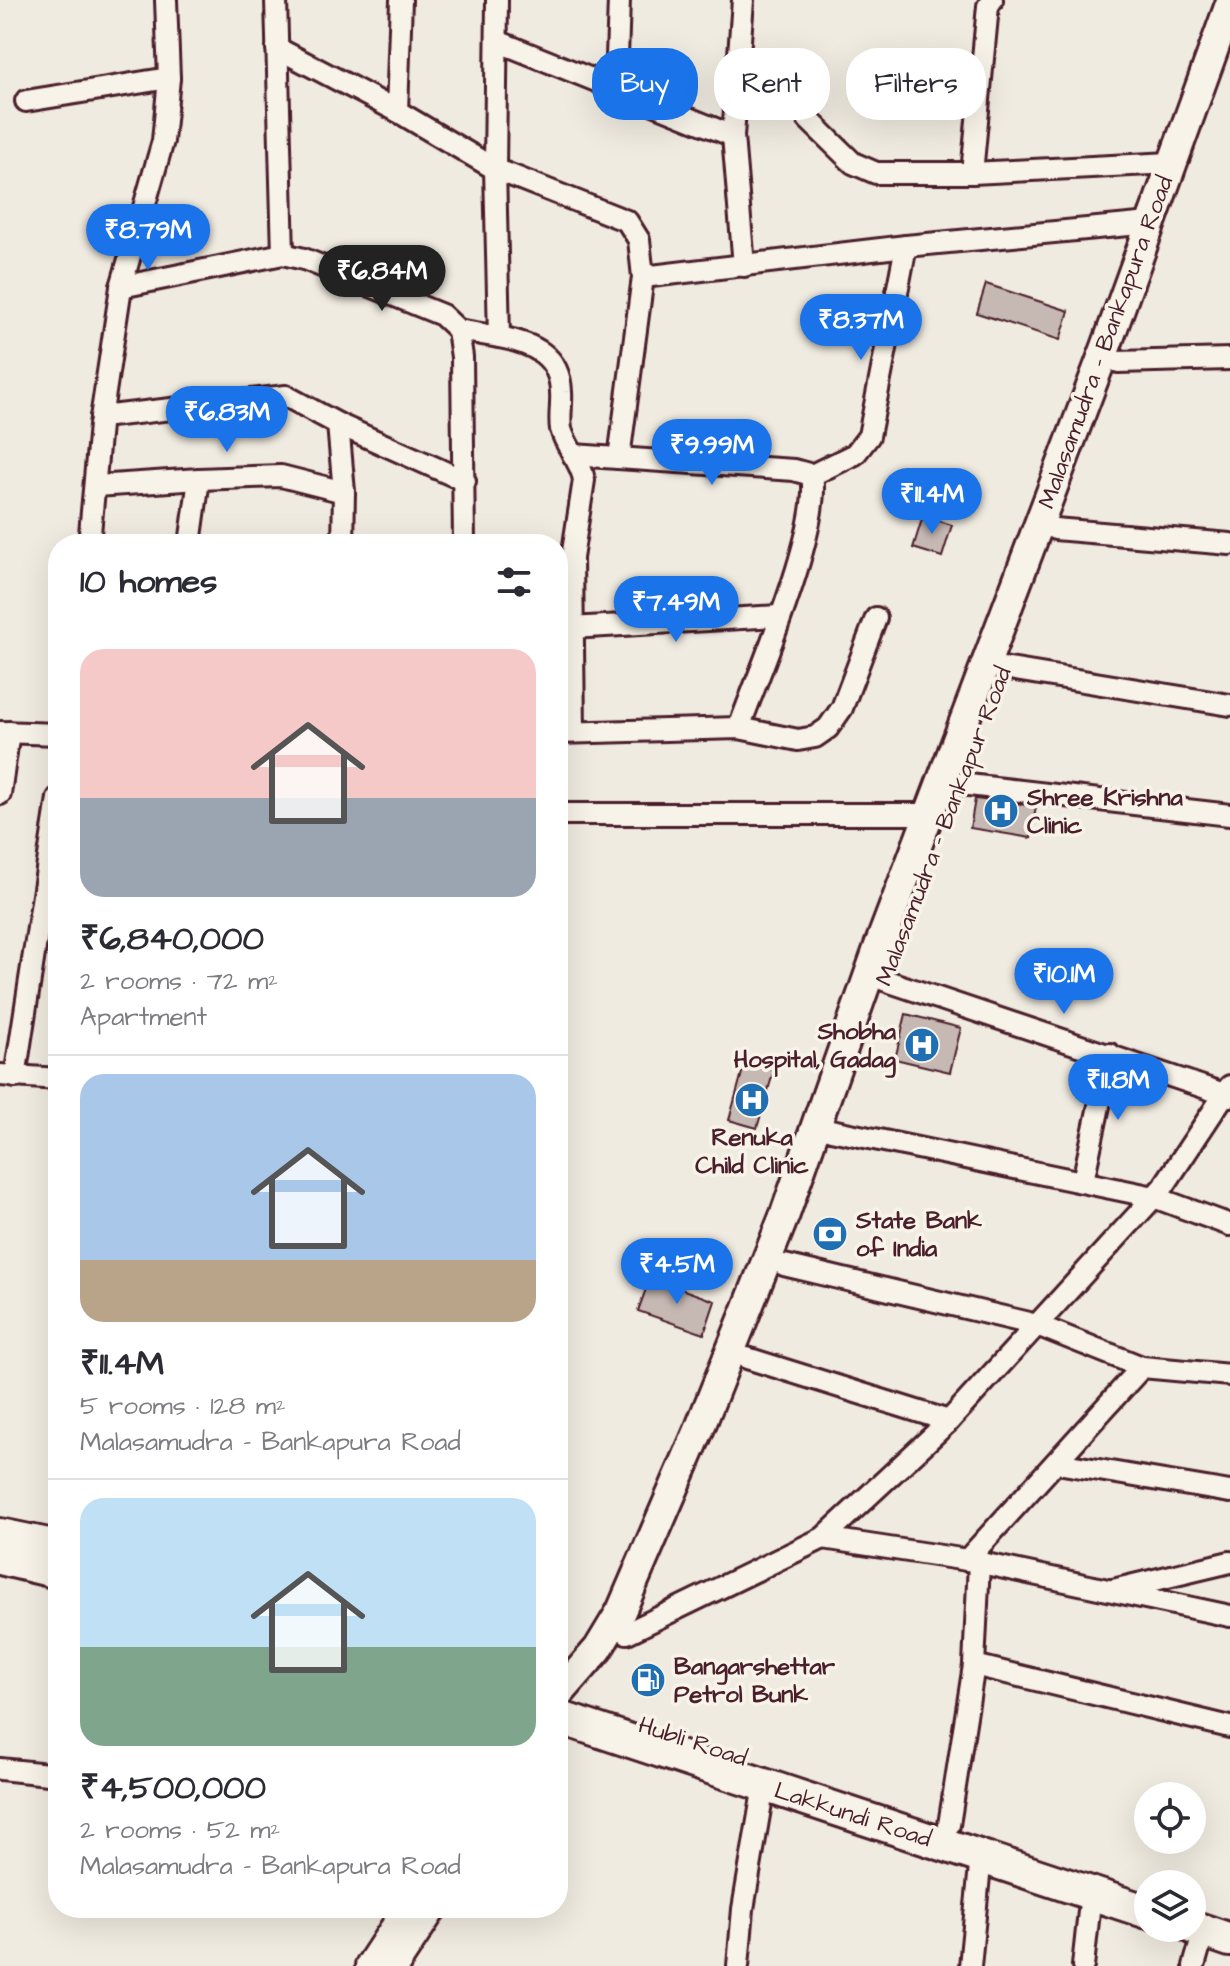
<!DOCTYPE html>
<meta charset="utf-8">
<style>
:root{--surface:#fff;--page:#f7f7f7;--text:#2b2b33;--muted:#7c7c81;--line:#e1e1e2;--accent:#1a73e8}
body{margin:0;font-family:"Architects Daughter",sans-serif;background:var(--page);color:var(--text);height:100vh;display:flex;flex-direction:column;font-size:30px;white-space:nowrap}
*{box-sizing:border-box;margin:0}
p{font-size:26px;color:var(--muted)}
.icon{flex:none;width:44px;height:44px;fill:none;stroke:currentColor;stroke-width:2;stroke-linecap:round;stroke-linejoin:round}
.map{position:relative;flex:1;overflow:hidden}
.panel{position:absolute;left:48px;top:534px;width:520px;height:1384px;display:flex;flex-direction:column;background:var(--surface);border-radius:32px;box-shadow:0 8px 32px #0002}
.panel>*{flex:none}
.banner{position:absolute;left:592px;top:48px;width:518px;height:72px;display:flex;gap:16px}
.fabs{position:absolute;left:1134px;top:1782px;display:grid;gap:16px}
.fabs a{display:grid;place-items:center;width:72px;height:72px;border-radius:50%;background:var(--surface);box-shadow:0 8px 32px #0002;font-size:40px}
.price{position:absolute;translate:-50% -68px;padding:0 18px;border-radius:28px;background:var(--accent);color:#fff;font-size:26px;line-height:52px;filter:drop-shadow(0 2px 4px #0008)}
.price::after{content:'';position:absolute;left:50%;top:48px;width:24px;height:18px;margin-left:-12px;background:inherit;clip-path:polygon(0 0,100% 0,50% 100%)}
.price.on{background:#222;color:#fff}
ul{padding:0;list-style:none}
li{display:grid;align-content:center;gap:16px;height:424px;padding:0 32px}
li+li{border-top:2px solid var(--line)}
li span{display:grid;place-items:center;height:248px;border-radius:24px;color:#555}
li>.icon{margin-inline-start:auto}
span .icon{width:144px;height:144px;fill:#fffc;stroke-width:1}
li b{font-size:34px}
h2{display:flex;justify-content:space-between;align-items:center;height:96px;padding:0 32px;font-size:34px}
.tag{padding:0 28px;border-radius:32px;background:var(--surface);box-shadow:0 8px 32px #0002;font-size:28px;line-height:72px}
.tag.on{background:var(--accent);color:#fff}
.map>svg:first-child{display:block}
</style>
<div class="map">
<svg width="1230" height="1966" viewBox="0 0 1230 1966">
<rect width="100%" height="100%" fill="#f0ebe0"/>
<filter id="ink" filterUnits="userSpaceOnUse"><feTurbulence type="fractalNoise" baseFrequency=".0125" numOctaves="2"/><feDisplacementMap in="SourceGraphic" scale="16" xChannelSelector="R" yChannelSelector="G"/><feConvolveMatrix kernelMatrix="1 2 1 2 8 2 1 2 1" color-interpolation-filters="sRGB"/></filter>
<g filter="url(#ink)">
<g fill="#c6b8b3" stroke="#4a1f2b" stroke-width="2">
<polygon points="986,284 1069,311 1060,340 977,313"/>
<polygon points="923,516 952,525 942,557 913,548"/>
<polygon points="975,799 1036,806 1031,838 970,828"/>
<polygon points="906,1014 961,1028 950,1072 895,1059"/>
<polygon points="745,1062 774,1070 757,1128 729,1120"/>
<polygon points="650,1278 715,1301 704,1334 638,1311"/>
</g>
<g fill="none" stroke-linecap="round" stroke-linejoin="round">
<defs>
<g id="minor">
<polyline points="276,0 283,254"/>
<polyline points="497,0 495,169 627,221 639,240 643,277 619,458"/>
<polyline points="743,0 733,136 744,266"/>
<polyline points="497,41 733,136"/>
<polyline points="277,48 397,111 495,169 499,337 458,330"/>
<polyline points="616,86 619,0"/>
<polyline points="26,101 169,78"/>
<polyline points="397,111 401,0"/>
<polyline points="808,119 853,163 876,173 972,173 1171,163"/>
<polyline points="972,173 988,6 992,0"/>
<polyline points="643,277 906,246 1150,223"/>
<polyline points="121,287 283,254 304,259 442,315 458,330 462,357 464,544"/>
<path d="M 499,337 C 532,343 560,355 561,392 C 562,405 559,417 561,429 C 566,448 581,461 584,480 L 572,558 L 574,732"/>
<polyline points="1118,362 1230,359"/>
<polyline points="101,417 286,396 338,424"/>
<polyline points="573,455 794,470 812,475 855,454 869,436 906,246"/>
<polyline points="96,486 199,479"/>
<polyline points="1055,529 1230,544"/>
<polyline points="89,544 100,425 121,287 163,141 169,78 166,0"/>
<polyline points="190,544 199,479 281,476 344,492"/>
<polyline points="343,544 344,492 338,424 465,481"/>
<polyline points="571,628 779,616"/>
<polyline points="1003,668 1230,705"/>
<path d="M 739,728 C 759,672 822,528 812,475"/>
<polyline points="0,732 58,734"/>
<polyline points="558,733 739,728 798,740 815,737 828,728 842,708 876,618"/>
<polyline points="960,784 1230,815"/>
<polyline points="0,794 9,732"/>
<polyline points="558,814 931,814"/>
<polyline points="884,980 1230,1096"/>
<polyline points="0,1075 58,1079"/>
<polyline points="15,1077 58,798"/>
<polyline points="831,1130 1154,1197 1230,1225"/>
<polyline points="1083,1181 1110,1054"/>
<polyline points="784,1265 1037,1325 1142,1367 1230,1375"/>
<polyline points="747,1358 949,1421"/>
<polyline points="1057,1463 1230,1492"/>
<polyline points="823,1538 967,1560 1230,1616"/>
<polyline points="967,1560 1142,1367"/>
<polyline points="1113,1590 1230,1562"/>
<polyline points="627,1633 823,1538 949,1421 1163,1187 1230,1086"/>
<polyline points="974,1665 1230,1727"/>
<polyline points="0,1769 58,1775"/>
<polyline points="949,1825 974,1665 979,1563"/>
<polyline points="738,1966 743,1909 764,1785"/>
<polyline points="970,1966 981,1856"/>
<polyline points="1083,1966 1091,1893"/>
<polyline points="1194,1966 1204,1931"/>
</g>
<g id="secondary">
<polyline points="558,1695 598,1649 621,1611 699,1430 785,1214 879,946 1106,347 1230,4"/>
<polyline points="370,1966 408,1908"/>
<polyline points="394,1966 432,1908"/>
</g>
<g id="primary">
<polyline points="0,1535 58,1547"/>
<polyline points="0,1558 58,1572"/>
<polyline points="558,1717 1148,1912"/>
<polyline points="1192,1927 1230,1940"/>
</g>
</defs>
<use href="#minor" stroke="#4a1f2b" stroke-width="26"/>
<use href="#secondary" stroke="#4a1f2b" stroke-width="34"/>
<use href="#primary" stroke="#4a1f2b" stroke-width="38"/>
<use href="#minor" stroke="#f7f3e8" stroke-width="20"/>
<use href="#secondary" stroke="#f7f3e8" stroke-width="28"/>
<use href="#primary" stroke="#f7f3e8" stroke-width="32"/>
</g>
</g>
<defs>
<symbol id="hospital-disc" viewBox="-11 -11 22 22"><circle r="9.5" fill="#1f6fb2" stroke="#f7f3e8"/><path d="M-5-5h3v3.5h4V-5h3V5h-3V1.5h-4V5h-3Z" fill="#fff"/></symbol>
<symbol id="bank-disc" viewBox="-11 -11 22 22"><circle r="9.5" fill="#1f6fb2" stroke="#f7f3e8"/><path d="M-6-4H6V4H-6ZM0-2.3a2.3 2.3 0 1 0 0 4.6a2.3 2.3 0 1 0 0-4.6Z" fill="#fff"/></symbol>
<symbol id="fuel-disc" viewBox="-11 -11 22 22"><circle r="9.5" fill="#1f6fb2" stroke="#f7f3e8"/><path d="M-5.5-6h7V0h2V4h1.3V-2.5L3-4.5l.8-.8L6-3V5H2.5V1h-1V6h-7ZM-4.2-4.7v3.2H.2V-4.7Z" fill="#fff"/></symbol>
</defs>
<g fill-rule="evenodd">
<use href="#hospital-disc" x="981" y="791" width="40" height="40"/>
<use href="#hospital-disc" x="902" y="1025" width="40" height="40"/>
<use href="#hospital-disc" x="732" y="1080" width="40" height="40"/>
<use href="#bank-disc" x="810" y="1214" width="40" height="40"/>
<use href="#fuel-disc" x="628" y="1660" width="40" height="40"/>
</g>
<g text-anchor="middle" stroke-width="7" stroke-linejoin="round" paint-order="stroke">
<g font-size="24" fill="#4a1f2b" stroke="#f7f3e8">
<text transform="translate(1105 342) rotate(-70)" y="8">Malasamudra - Bankapura Road</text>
<text transform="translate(943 826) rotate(-69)" y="8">Malasamudra - Bankapur Road</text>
<text transform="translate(693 1741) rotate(18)" y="8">Hubli Road</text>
<text transform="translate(853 1814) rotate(18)" y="8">Lakkundi Road</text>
</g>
<g font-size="24" font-weight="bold" fill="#4a1f2b" stroke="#f7f3e8" text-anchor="start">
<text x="1027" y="805">Shree Krishna<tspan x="1027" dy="28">Clinic</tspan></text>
<text x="896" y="1039" text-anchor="end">Shobha<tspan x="896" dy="28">Hospital, Gadag</tspan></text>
<text x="752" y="1145" text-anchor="middle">Renuka<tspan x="752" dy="28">Child Clinic</tspan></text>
<text x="856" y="1228">State Bank<tspan x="856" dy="28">of India</tspan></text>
<text x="674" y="1674">Bangarshettar<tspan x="674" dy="28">Petrol Bunk</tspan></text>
</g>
</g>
</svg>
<div class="fabs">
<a><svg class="icon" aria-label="locate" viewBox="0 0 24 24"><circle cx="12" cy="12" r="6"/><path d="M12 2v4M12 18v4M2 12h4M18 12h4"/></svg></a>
<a><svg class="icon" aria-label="layers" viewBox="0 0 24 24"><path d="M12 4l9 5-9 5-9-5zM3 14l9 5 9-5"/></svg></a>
</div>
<b class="price" style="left:148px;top:272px">₹8.79M</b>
<b class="price on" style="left:382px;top:313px">₹6.84M</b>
<b class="price" style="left:861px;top:362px">₹8.37M</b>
<b class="price" style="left:227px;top:454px">₹6.83M</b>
<b class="price" style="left:712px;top:487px">₹9.99M</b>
<b class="price" style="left:932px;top:536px">₹11.4M</b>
<b class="price" style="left:676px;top:644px">₹7.49M</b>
<b class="price" style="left:1064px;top:1016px">₹10.1M</b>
<b class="price" style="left:1118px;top:1122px">₹11.8M</b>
<b class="price" style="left:677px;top:1306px">₹4.5M</b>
<div class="banner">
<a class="tag on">Buy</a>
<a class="tag">Rent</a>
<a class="tag">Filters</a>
</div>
<section class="panel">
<h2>10 homes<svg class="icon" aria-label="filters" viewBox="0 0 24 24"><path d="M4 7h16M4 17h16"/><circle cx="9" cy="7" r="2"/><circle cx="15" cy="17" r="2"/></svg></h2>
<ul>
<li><span style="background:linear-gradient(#f6c9c9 60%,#9aa5b1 0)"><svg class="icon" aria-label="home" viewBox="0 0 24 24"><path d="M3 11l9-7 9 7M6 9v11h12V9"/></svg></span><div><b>₹6,840,000</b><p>2 rooms · 72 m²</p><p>Apartment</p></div></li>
<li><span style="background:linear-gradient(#a9c7e8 75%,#b9a48a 0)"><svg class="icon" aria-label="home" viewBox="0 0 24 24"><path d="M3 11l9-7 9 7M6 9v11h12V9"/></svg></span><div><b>₹11.4M</b><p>5 rooms · 128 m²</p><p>Malasamudra - Bankapura Road</p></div></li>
<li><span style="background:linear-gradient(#bfe0f5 60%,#7fa58c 0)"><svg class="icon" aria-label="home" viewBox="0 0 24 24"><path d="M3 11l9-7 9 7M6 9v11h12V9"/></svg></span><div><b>₹4,500,000</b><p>2 rooms · 52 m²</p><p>Malasamudra - Bankapura Road</p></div></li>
</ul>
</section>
</div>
